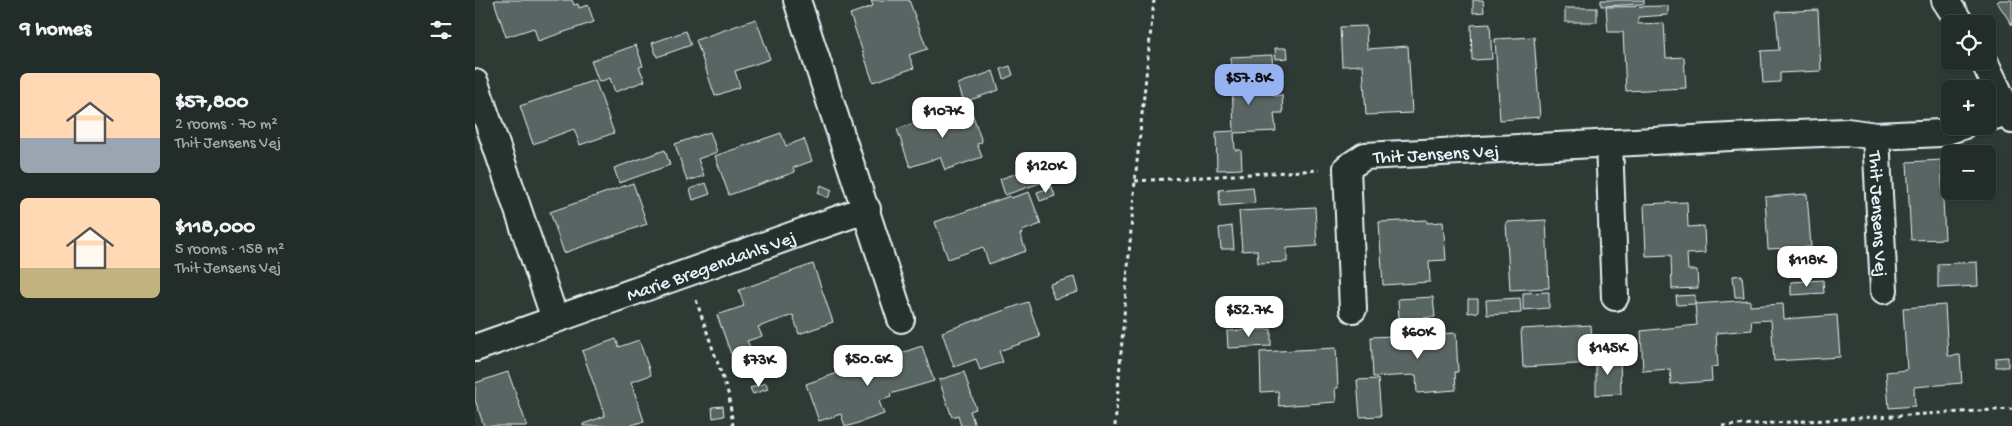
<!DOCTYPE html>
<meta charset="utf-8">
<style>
:root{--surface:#222c28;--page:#2e3834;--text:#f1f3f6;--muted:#a2a7a8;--line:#3f4845;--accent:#95b2f1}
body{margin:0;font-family:"Gochi Hand",sans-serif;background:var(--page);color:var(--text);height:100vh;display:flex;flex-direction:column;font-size:19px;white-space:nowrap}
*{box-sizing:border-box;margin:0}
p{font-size:16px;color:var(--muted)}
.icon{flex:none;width:28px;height:28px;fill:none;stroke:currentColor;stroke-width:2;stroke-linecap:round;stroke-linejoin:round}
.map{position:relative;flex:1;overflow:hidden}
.drawer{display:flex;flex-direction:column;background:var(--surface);width:475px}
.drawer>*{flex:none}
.tools{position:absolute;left:1466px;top:15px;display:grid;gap:10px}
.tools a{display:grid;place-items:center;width:55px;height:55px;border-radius:8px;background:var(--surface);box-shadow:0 1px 4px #0004,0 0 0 1px var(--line);font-size:25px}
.price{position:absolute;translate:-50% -42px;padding:0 11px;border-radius:10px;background:#fff;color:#222;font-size:16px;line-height:32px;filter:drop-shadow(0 1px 2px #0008)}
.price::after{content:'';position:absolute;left:50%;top:30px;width:15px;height:11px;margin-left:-8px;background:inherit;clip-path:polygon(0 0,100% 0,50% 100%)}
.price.current{background:var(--accent);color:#111}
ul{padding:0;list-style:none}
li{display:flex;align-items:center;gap:15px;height:125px;padding:0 20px}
li span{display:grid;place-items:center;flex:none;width:140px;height:100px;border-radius:8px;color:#555}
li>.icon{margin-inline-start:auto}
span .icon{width:60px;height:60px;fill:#fffc;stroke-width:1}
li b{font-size:21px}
h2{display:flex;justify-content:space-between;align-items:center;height:60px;padding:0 20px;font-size:21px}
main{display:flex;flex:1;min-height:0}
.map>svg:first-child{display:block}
</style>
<main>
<section class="drawer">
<h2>9 homes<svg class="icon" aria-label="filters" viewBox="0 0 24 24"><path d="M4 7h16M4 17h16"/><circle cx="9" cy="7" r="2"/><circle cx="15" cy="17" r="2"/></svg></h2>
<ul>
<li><span style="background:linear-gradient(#ffd9b3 65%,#9aa5b1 0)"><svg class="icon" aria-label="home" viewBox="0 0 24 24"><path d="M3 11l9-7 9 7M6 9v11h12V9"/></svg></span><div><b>$57,800</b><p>2 rooms · 70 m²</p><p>Thit Jensens Vej</p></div></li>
<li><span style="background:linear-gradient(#ffd9b3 70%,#c2b280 0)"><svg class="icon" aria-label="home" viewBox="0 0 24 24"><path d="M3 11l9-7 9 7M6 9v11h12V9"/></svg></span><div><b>$118,000</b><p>5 rooms · 158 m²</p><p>Thit Jensens Vej</p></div></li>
</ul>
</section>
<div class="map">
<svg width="1537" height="426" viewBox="0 0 1537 426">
<rect width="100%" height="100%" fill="#2e3b35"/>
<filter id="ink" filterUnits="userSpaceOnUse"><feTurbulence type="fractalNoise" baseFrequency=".02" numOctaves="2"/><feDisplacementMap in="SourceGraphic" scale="10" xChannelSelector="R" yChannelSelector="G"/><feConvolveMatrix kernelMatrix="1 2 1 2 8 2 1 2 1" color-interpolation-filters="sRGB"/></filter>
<g filter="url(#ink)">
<g fill="#596563" stroke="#e8f1f8">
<polygon points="22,0 97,0 99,5 103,4 104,8 113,5 119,22 63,41 59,28 31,37 19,1"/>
<polygon points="396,0 434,0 452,49 434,55 439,68 398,82 375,14 398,6"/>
<polygon points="998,0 1008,0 1009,12 998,13"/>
<polygon points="1126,0 1169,0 1169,4 1126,6"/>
<polygon points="1525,0 1537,0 1537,25 1522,2"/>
<polygon points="1193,6 1193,15 1163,17 1163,24 1189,23 1191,58 1209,57 1211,88 1151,91 1148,32 1133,32 1131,7"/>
<rect x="1090" y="8" width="32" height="14"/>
<polygon points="1343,10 1346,71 1305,73 1305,82 1288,83 1286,51 1304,50 1301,12"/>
<polygon points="281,19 295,59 260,71 265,87 240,96 221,40"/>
<polygon points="1015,24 1017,59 997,60 996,25"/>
<polygon points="891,26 892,49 933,46 937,113 891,115 888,65 867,66 865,27"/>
<polygon points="211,31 216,45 182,57 177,43"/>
<polygon points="1059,37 1065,117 1025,120 1020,39"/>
<polygon points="161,45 168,66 164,67 170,81 140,92 135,78 124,82 116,61"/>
<polygon points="800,48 812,48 813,58 801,59"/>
<polygon points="797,55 799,96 807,95 808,113 799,113 801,131 759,133 760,150 766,150 767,169 742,170 741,132 759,131 756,57"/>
<polygon points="535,66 538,75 529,79 526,69"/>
<polygon points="518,71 524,90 489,102 483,84"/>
<polygon points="120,80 139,133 105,145 99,129 58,144 45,106"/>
<polygon points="494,104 507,142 502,144 507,157 470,170 465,157 435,167 422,129"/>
<polygon points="235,132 242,152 223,159 229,176 212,181 200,144"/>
<polygon points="306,133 311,146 329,139 337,161 318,168 320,172 254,195 240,156"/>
<polygon points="190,150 195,165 144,183 139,168"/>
<polygon points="1466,160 1470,239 1436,240 1432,162"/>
<polygon points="572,163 577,179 530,195 525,179"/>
<polygon points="158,183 172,224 89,253 75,212"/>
<polygon points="231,183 235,194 218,200 215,189"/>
<polygon points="346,185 357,190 353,198 343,193"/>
<polygon points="577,187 580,196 565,201 562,192"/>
<polygon points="778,187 780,203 745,206 744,190"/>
<polygon points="554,192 566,224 547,231 548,233 545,234 551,251 514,264 508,247 473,259 460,222 535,196 536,198"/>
<polygon points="1332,194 1336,247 1293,249 1290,197"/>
<polygon points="1212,202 1213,227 1229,226 1230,253 1212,254 1213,270 1222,270 1223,288 1197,289 1196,255 1171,256 1169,204"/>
<polygon points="840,207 842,246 812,248 812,262 783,263 782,250 767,251 764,211"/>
<polygon points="952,220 952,223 968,222 971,260 954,261 955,282 908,285 904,222"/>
<polygon points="1071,220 1074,288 1035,290 1031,222"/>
<polygon points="757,226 759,249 746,249 744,228"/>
<polygon points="1502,262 1503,286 1463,288 1463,264"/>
<polygon points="338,264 358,322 324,334 318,315 283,327 287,336 272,341 275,347 256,354 242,315 269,306 264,290"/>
<polygon points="1267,275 1269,297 1260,297 1258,276"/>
<polygon points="599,277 603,292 579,299 575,284"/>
<polygon points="1348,280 1349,293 1316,295 1316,282"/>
<polygon points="1074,292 1074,308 1048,310 1048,293"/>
<polygon points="1220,295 1220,304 1202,305 1201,296"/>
<polygon points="958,297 960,317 924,319 923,299"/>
<polygon points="1045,298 1046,313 1012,315 1011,300"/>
<polygon points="993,299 1003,299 1003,312 993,313"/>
<polygon points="1275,300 1275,306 1308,304 1309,319 1362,315 1365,357 1299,361 1296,320 1276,321 1277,330 1241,333 1243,366 1236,367 1237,381 1196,384 1195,369 1168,371 1166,331 1222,325 1220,304"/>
<polygon points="553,302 565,337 524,351 528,362 505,370 501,359 479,367 467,332"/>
<polygon points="1470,305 1473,356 1485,355 1487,383 1439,387 1440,406 1414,408 1411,372 1432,370 1428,308"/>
<polygon points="1116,325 1118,363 1048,367 1046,329"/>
<polygon points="796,329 796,346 753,348 752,331"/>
<polygon points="981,333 983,372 980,372 981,390 942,393 941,375 898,377 896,337"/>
<polygon points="141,339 144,347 164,340 176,375 156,382 169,421 154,426 108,426 108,424 130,416 107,351"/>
<polygon points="447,346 459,381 415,394 416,397 404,401 409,414 374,426 370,426 366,414 344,421 331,384 403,359 404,362 424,356 423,354"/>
<polygon points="861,348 863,388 860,388 861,402 804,406 803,391 786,392 785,352"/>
<polygon points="1121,357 1145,357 1146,394 1121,395"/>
<polygon points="1533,357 1533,367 1521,367 1521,358"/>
<polygon points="33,372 52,426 9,426 0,400 0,383"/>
<polygon points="489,372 501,409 495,411 500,426 486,426 483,415 477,417 464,380"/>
<polygon points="903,379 906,416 885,417 882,380"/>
<polygon points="291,383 293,389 278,394 275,388"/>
<polygon points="248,406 249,416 238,418 237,407"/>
</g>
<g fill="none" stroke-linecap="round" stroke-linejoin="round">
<defs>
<g id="minor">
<polyline points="322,0 426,319"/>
<polyline points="1470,0 1486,24"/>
<polyline points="1509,61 1537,120"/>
<polyline points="0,83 80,319"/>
<polyline points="1512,118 1535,112"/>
<path id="s1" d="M 1401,136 L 1409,290"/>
<polyline points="1134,143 1140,297"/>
<path id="s2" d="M 878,309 L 872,168 L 890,156 L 1275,136 L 1372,132 L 1401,136 L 1466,133 L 1487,126"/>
<path id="s3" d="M 0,348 L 392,209"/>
</g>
</defs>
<use href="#minor" stroke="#e8f1f8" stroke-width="30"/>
<g stroke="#e8f1f8" stroke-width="3" stroke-dasharray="4 4" stroke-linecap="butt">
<polyline points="660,181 844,170"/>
<polyline points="221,300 254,396 258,426"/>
<polyline points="640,426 660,181 679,0"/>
<polyline points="1247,426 1537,409"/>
</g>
<use href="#minor" stroke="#26332d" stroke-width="26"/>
</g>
</g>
<g text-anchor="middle" stroke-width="5" stroke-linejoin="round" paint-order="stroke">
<g font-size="19" fill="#e8f1f8" stroke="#26332d">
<text dy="7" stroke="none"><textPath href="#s2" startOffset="234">Thit Jensens Vej</textPath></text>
<text dy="7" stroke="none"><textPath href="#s1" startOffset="78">Thit Jensens Vej</textPath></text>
<text dy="7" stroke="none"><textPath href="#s3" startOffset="250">Marie Bregendahls Vej</textPath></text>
</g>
</g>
</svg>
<div class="tools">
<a><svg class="icon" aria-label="locate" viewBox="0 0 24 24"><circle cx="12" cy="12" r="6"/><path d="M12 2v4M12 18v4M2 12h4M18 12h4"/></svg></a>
<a>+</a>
<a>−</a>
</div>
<b class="price current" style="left:774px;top:106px">$57.8K</b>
<b class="price" style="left:468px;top:139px">$107K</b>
<b class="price" style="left:571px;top:194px">$120K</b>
<b class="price" style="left:1332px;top:288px">$118K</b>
<b class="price" style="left:774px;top:338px">$52.7K</b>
<b class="price" style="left:943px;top:360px">$60K</b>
<b class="price" style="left:1133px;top:376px">$145K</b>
<b class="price" style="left:393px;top:387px">$50.6K</b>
<b class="price" style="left:284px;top:388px">$73K</b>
</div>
</main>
